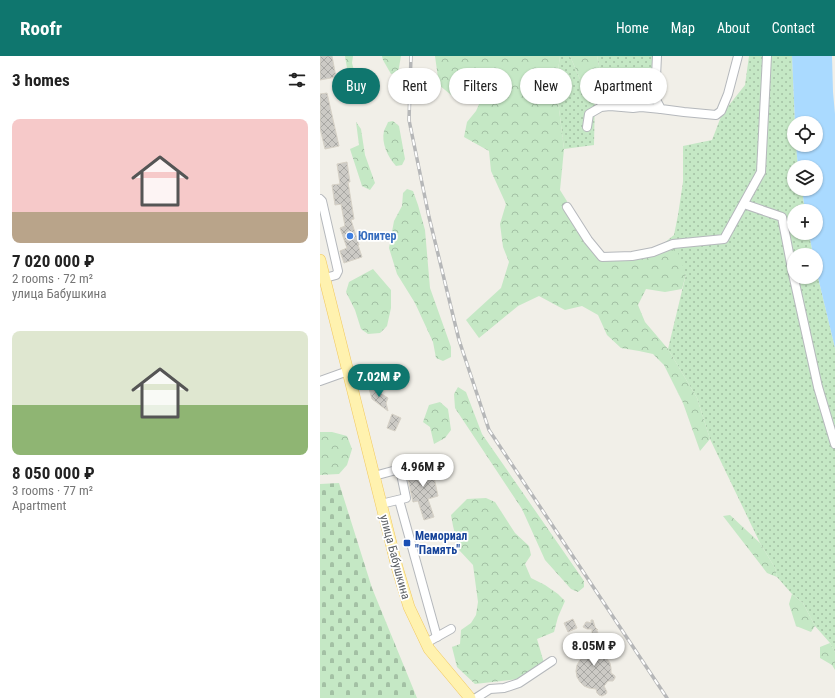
<!DOCTYPE html>
<meta charset="utf-8">
<style>
:root{--surface:#fff;--page:#f6f6f6;--text:#222;--muted:#767676;--accent:#0f766e}
body{margin:0;font-family:"Roboto Condensed",sans-serif;background:var(--page);color:var(--text);height:100vh;display:flex;flex-direction:column;font-size:15px;white-space:nowrap}
*{box-sizing:border-box;margin:0}
p{font-size:13px;color:var(--muted)}
.icon{flex:none;width:22px;height:22px;fill:none;stroke:currentColor;stroke-width:2;stroke-linecap:round;stroke-linejoin:round}
.map{position:relative;flex:1;overflow:hidden}
.panel{display:flex;flex-direction:column;background:var(--surface);width:320px}
.panel>*{flex:none}
.top-card{position:absolute;left:12px;top:12px;width:380px;height:36px;display:flex;gap:8px}
.buttons{position:absolute;left:467px;top:60px;display:grid;gap:8px}
.buttons a{display:grid;place-items:center;width:36px;height:36px;border-radius:50%;background:var(--surface);box-shadow:0 1px 3px #0004;font-size:20px}
.price{position:absolute;translate:-50% -34px;padding:0 9px;border-radius:14px;background:#fff;color:#222;font-size:13px;line-height:26px;filter:drop-shadow(0 1px 2px #0008)}
.price::after{content:'';position:absolute;left:50%;top:24px;width:12px;height:9px;margin-left:-6px;background:inherit;clip-path:polygon(0 0,100% 0,50% 100%)}
.price.current{background:var(--accent);color:#fff}
ul{padding:0;list-style:none}
li{display:grid;align-content:center;gap:8px;height:212px;padding:0 12px}
li span{display:grid;place-items:center;height:124px;border-radius:8px;color:#555}
li>.icon{margin-inline-start:auto}
span .icon{width:72px;height:72px;fill:#fffc;stroke-width:1}
li b{font-size:17px}
h2{display:flex;justify-content:space-between;align-items:center;height:48px;padding:0 12px;font-size:17px}
.pill{padding:0 14px;border-radius:18px;background:var(--surface);box-shadow:0 1px 3px #0004;font-size:14px;line-height:36px}
.pill.current{background:var(--accent);color:#fff}
header{display:flex;align-items:center;gap:24px;box-sizing:border-box;height:56px;padding:0 20px;background:var(--accent);color:#fff}
header strong{font-size:19px}
nav{display:flex;gap:22px;margin-inline-start:auto;font-size:14px}
main{display:flex;flex:1;min-height:0}
.map>svg:first-child{display:block}
</style>
<header>
<strong>Roofr</strong>
<nav><a>Home</a><a>Map</a><a>About</a><a>Contact</a></nav>
</header>
<main>
<section class="panel">
<h2>3 homes<svg class="icon" aria-label="filters" viewBox="0 0 24 24"><path d="M4 7h16M4 17h16"/><circle cx="9" cy="7" r="2"/><circle cx="15" cy="17" r="2"/></svg></h2>
<ul>
<li><span style="background:linear-gradient(#f6c9c9 75%,#b9a48a 0)"><svg class="icon" aria-label="home" viewBox="0 0 24 24"><path d="M3 11l9-7 9 7M6 9v11h12V9"/></svg></span><div><b>7 020 000 ₽</b><p>2 rooms · 72 m²</p><p>улица Бабушкина</p></div></li>
<li><span style="background:linear-gradient(#dfe7d0 60%,#8fb573 0)"><svg class="icon" aria-label="home" viewBox="0 0 24 24"><path d="M3 11l9-7 9 7M6 9v11h12V9"/></svg></span><div><b>8 050 000 ₽</b><p>3 rooms · 77 m²</p><p>Apartment</p></div></li>
</ul>
</section>
<div class="map">
<svg width="515" height="642" viewBox="0 0 515 642">
<defs>
<pattern id="grass-dots" width="8" height="8" patternUnits="userSpaceOnUse"><rect width="8" height="8" fill="#c5e8c5"/><path d="M2 2h.1M6 6h.1" fill="none" stroke="#a3c0a4" stroke-width="1.8" stroke-linecap="round"/></pattern>
<pattern id="forest-crowns" width="20" height="18" patternUnits="userSpaceOnUse"><rect width="20" height="18" fill="#c5e8c5"/><path d="M2 6a3 3 0 1 1 6 0M12 15a3 3 0 1 1 6 0" fill="none" stroke="#a3c0a4"/></pattern>
<pattern id="cemetery-stones" width="16" height="16" patternUnits="userSpaceOnUse"><rect width="16" height="16" fill="#c5e8c5"/><path d="M2 7V4a2 2 0 0 1 4 0v3zM10 15v-3a2 2 0 0 1 4 0v3z" fill="#a3c0a4"/></pattern>
<pattern id="building-cross-hatch" width="8" height="8" patternUnits="userSpaceOnUse"><rect width="8" height="8" fill="#cccac5"/><path d="M0 0l8 8M0 8l8-8" fill="none" stroke="#a9a8a4"/></pattern>
</defs>
<rect width="100%" height="100%" fill="#f1efe8"/>
<g fill="url(#grass-dots)">
<polygon points="240,0 250,0 265,35 275,39 274,89 244,93 236,29"/>
<polygon points="277,0 339,0 331,40 280,37 282,24"/>
<polygon points="429,0 472,0 475,67 474,67 474,89 476,89 478,111 474,111 474,133 482,133 485,155 474,155 474,177 489,177 493,199 474,199 474,221 496,221 496,213 515,292 515,596 510,587 495,570 483,547 472,538 457,521 455,512 440,487 390,383 377,342 348,293 366,218 343,188 354,179 358,159 363,126 363,90 392,84 402,58 425,29"/>
</g>
<g fill="url(#forest-crowns)">
<polygon points="25,0 33,0 32,7 38,29 32,41 29,24"/>
<polygon points="62,0 81,0 78,17 71,18 63,4"/>
<polygon points="115,0 240,0 236,29 244,93 240,134 280,198 324,197 343,188 358,197 366,218 362,233 345,236 326,233 318,249 325,266 348,293 377,342 390,383 380,395 363,347 344,309 333,298 319,295 301,292 287,279 278,259 262,250 245,254 219,240 198,250 159,282 146,264 181,232 189,206 183,191 180,168 186,148 171,115 169,95 144,81 147,66 156,55 160,46 150,40 136,43 119,29"/>
<polygon points="250,0 277,0 282,24 280,37 275,39 265,35"/>
<path d="M 73,65 L 79,70 L 85,103 L 82,109 L 76,110 C 68,101 61,87 64,75 C 65,72 67,69 68,66 Z"/>
<polygon points="36,66 41,73 45,99 55,127 50,134 42,130 30,93 39,89"/>
<polygon points="87,133 93,135 98,149 105,174 110,232 131,291 131,301 123,305 116,302 113,286 95,247 77,218 69,192 74,165 82,150 83,137"/>
<polygon points="53,213 71,234 71,252 67,270 60,277 48,278 41,273 35,254 26,236 29,226"/>
<polygon points="138,331 146,336 162,378 264,525 264,531 258,536 251,533 225,504 202,453 135,352 134,338"/>
<polygon points="120,346 128,353 131,374 125,382 114,388 110,371 103,366 109,349"/>
<polygon points="0,376 12,376 27,380 32,393 27,409 19,418 0,419"/>
<polygon points="166,442 175,446 195,477 209,490 211,499 205,508 211,522 225,529 238,538 245,545 238,561 234,576 217,583 224,607 198,623 155,628 137,611 132,591 140,588 141,574 151,567 156,559 158,546 153,509 139,494 133,470 131,459 147,443"/>
<polygon points="410,459 440,487 455,512 457,521 447,517 403,460"/>
<polygon points="472,538 483,547 495,570 491,576 476,570 469,548"/>
<polygon points="510,587 515,596 515,614 512,609 500,602 500,591"/>
</g>
<polygon fill="url(#cemetery-stones)" points="19,427 52,532 97,642 0,642 0,428"/>
<polygon fill="#aadaff" points="472,0 512,0 513,36 515,58 515,292 496,213 496,199 493,199 489,177 496,177 496,155 485,155 482,133 496,133 496,111 478,111 476,89 496,89 496,67 475,67"/>
<g fill="url(#building-cross-hatch)" stroke="#d6d1c6">
<polygon points="0,0 12,0 16,21 0,24"/>
<polygon points="7,37 19,90 5,93 0,72 0,38"/>
<polygon points="27,106 30,126 28,126 34,163 31,164 39,189 38,189 42,201 24,207 20,195 27,192 20,172 25,170 21,148 15,149 12,129 20,128 17,108"/>
<polygon points="48,329 68,342 66,347 68,355 52,343"/>
<polygon points="72,358 81,362 75,375 67,372"/>
<polygon points="111,407 118,440 108,443 114,461 104,464 98,445 93,446 86,413"/>
<polygon points="253,563 257,572 248,576 244,567"/>
<polygon points="271,564 273,564 275,571 278,574 276,573 278,577 277,584 275,589 269,596 281,599 286,602 290,607 291,612 291,617 295,620 295,622 293,625 288,625 284,630 287,636 286,638 282,640 279,639 277,637 276,633 269,632 264,630 260,626 257,621 256,615 257,609 260,604 264,600 269,598 267,590 271,585 272,579 272,573 267,573 263,571 266,566 268,566 271,567"/>
</g>
<g fill="none" stroke-linecap="round" stroke-linejoin="round">
<defs>
<g id="minor">
<polyline points="337,0 335,42 341,53 364,56 396,59 401,55 408,38 418,0"/>
<polyline points="267,71 269,58 281,51 290,50 313,52 321,51 341,53"/>
<polyline points="0,143 2,145 18,215 16,219 5,222"/>
<polyline points="424,148 462,161 473,218 498,331 515,388"/>
<polyline points="247,151 268,184 282,201 312,200 333,196 353,188 404,183 441,116 447,0"/>
<polyline points="0,325 28,315"/>
<polyline points="54,420 80,413 86,442 61,448"/>
<polyline points="79,444 117,581"/>
<polyline points="106,587 131,573"/>
<polyline points="156,642 170,633 184,632 199,627 232,605"/>
</g>
<polyline id="major" points="0,204 77,511 89,551 109,593 150,642"/>
</defs>
<use href="#minor" stroke="#b5b8bc" stroke-width="10"/>
<use href="#major" stroke="#f2c960" stroke-width="12"/>
<use href="#minor" stroke="#fff" stroke-width="8"/>
<use href="#major" stroke="#fff2af" stroke-width="11"/>
<defs>
<polyline id="rail" points="91,0 89,64 109,161 139,284 169,374 347,642"/>
</defs>
<use href="#rail" stroke="#b6b7b8" stroke-width="3.5"/>
<use href="#rail" stroke="#fff" stroke-width="2" stroke-dasharray="6" stroke-linecap="butt"/>
</g>
<circle fill="#3f7fe0" stroke="#fff" stroke-width="1.5" cx="30" cy="180" r="4"/>
<rect fill="#1a4fb4" stroke="#fff" stroke-width="1.5" x="83" y="483" width="8" height="8" rx="2"/>
<g text-anchor="middle" stroke-width="3.5" stroke-linejoin="round" paint-order="stroke">
<g font-size="12" font-weight="bold" fill="#366cbe" stroke="#fff" text-anchor="start">
<text x="38" y="184">Юпитер</text>
</g>
<g font-size="12" font-weight="bold" fill="#164399" stroke="#fff" text-anchor="start">
<text x="95" y="484">Мемориал<tspan x="95" dy="14">"Память"</tspan></text>
</g>
<g font-size="12" fill="#5f6368" stroke="#fff">
<text transform="translate(75 501) rotate(75)" y="4">улица Бабушкина</text>
</g>
</g>
</svg>
<div class="buttons">
<a><svg class="icon" aria-label="locate" viewBox="0 0 24 24"><circle cx="12" cy="12" r="6"/><path d="M12 2v4M12 18v4M2 12h4M18 12h4"/></svg></a>
<a><svg class="icon" aria-label="layers" viewBox="0 0 24 24"><path d="M12 4l9 5-9 5-9-5zM3 14l9 5 9-5"/></svg></a>
<a>+</a>
<a>−</a>
</div>
<b class="price current" style="left:59px;top:342px">7.02M ₽</b>
<b class="price" style="left:103px;top:432px">4.96M ₽</b>
<b class="price" style="left:274px;top:611px">8.05M ₽</b>
<div class="top-card">
<a class="pill current">Buy</a>
<a class="pill">Rent</a>
<a class="pill">Filters</a>
<a class="pill">New</a>
<a class="pill">Apartment</a>
</div>
</div>
</main>
